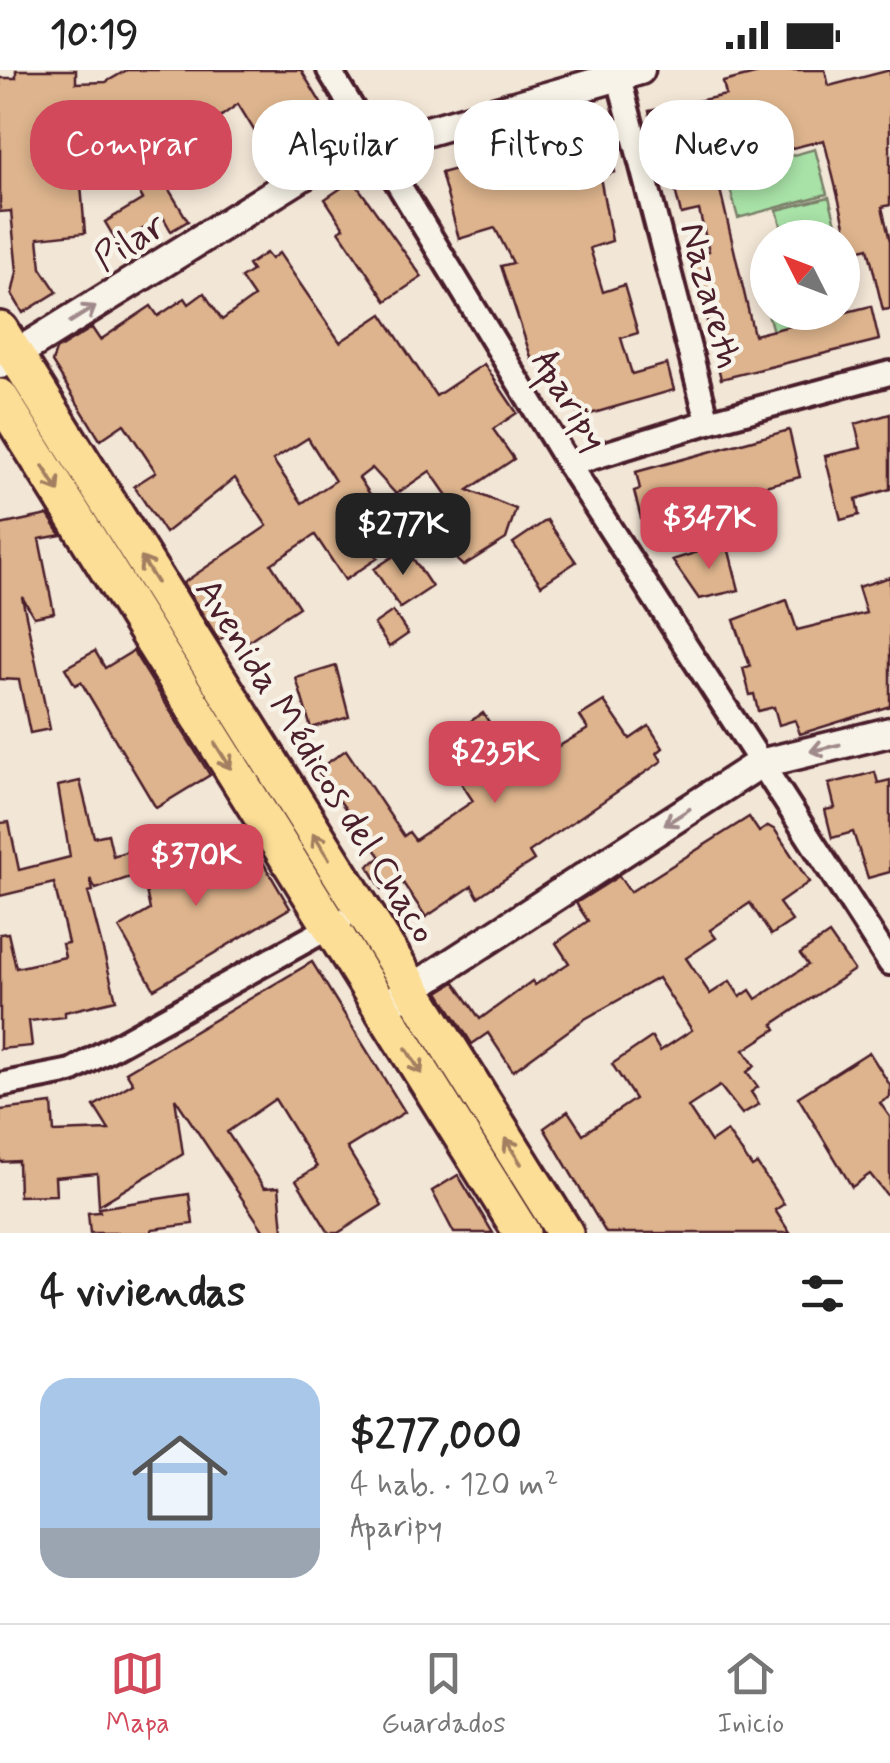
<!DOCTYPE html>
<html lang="es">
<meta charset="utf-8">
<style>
:root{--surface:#fff;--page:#f6f6f6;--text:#222;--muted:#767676;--line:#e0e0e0;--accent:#d1495b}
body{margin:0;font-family:Mynerve,sans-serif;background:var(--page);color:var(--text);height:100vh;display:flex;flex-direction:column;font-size:38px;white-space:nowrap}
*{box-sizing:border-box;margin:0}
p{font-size:32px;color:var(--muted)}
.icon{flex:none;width:55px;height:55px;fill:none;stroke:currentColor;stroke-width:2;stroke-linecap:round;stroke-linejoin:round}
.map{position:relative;height:1163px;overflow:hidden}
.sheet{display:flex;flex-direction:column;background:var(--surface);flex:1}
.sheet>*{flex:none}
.guide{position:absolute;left:30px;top:30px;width:830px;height:90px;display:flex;gap:20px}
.needle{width:65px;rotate:312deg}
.fabs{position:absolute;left:750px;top:150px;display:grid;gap:20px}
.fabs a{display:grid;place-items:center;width:110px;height:110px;border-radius:50%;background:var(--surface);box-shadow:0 5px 15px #0003;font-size:50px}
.price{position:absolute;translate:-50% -85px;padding:0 22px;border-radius:20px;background:var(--accent);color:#fff;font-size:32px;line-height:65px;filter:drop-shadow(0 2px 5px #0008)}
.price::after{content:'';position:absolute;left:50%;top:60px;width:30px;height:22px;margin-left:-15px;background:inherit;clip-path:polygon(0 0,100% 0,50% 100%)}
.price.current{background:#222;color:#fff}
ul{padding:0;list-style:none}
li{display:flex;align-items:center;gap:30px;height:250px;padding:0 40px}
li span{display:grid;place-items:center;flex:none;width:280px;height:200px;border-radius:30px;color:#555}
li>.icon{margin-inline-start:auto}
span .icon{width:120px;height:120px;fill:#fffc;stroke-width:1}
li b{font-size:42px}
h2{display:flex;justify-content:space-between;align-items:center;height:120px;padding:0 40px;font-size:42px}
.chip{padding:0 35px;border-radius:40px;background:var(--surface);box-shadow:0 5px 15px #0003;font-size:35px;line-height:90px}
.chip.current{background:var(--accent);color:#fff}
.status{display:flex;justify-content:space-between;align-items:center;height:70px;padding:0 50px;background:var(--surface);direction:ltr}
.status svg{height:28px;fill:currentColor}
.dock{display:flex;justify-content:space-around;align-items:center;height:140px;border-top:2px solid var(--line);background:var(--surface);font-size:28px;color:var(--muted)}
.dock a{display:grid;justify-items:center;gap:5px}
.dock .current{color:var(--accent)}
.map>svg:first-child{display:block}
</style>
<div class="status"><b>10:19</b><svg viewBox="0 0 49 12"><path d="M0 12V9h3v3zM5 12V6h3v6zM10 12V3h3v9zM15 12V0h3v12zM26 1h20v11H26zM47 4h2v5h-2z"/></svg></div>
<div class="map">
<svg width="890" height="1163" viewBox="0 0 890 1163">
<rect width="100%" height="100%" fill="#f2e6d6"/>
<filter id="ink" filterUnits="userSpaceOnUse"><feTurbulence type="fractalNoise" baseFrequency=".01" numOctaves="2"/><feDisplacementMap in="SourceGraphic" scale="20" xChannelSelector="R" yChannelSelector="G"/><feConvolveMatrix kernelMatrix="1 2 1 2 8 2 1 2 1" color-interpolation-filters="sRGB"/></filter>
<g filter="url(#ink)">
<g fill="#a8e2a7" stroke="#798069" stroke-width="2.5">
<polygon points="815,79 827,124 738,148 726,104"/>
<polygon points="829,127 836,153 784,167 777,140"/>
<polygon points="841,242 773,262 768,243"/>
</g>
<g fill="#ddb48d" stroke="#4a1f2b" stroke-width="2.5" fill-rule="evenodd">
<polygon points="16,0 76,0 76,13 106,12 127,0 301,0 330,48 283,77 277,66 263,75 238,34 191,68 196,78 164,97 174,114 168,118 188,151 171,161 163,147 118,174 105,152 143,129 128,104 137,98 119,67 77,67 85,163 38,168 41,198 57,222 23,243 12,224 17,202 11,141 0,142 0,8 16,8"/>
<polygon points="771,0 825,0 829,16 890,0 890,135 882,137 890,171 890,239 883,240 868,178 842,185 845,155 824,70 749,89 745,73 711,81 754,265 871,236 879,270 721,309 691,185 709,181 699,140 681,144 668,91 661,93 649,41 726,25 723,12"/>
<polygon points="595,32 615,102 600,107 612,171 590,178 603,222 624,215 638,263 621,268 632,304 667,294 674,320 580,347 542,291 533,293 501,196 513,193 495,158 459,169 441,103 460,98 452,73"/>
<polygon points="353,110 422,207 386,231 339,161 344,158 325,129"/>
<path d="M 266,183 L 271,189 L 279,183 L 340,272 L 382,244 L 436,326 L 484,294 L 517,343 L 493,359 L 514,389 L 468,420 L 516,439 L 506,469 L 463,496 L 452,485 L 461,471 L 461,446 L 430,401 L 396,424 L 372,398 L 359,408 L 378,436 L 354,452 L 378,488 L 345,510 L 315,465 L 271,494 L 299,537 L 242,575 L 233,561 L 219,570 L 183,513 L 267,456 L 235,408 L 165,463 L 134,416 L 156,402 L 124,354 L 100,370 L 52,292 L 56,280 L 92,258 L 100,270 L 151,236 L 158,246 L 185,228 L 189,234 L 204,223 L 222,250 L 254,227 L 241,208 L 252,201 L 248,195 ZM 308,368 L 335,411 L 302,433 L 273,390 Z"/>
<polygon points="890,344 890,419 856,429 859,445 841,450 825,386 861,378 855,354"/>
<polygon points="789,360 800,407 641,448 634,421 640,419 636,402"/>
<polygon points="48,445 61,465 39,469 54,543 34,547 22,527 50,659 30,663 19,610 0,609 0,455"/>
<polygon points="547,450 576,492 541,515 513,473"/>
<polygon points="727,473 739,520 699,529 672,490"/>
<polygon points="406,478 432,517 400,538 374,499"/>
<polygon points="890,507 890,636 800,664 795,650 779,655 774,637 758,641 754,624 750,625 743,598 750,596 734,550 787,530 797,560 866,543 858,517"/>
<polygon points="393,541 408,564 389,577 374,554"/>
<polygon points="95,581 105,598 133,581 210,705 156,738 81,612 75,615 65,598"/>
<polygon points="336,596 349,647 311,658 296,608"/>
<polygon points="604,631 630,669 649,656 663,678 657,683 662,691 529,782 534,790 488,820 478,827 472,816 426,847 399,807 382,819 368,796 381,787 317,700 346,680 404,766 409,762 415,770 473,731 459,710 472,702 448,666 483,643 520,699 588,659 580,646"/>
<polygon points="875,702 878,713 890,710 890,802 868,808 853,762 832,768 825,740 835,738 829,714"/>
<polygon points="80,711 94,767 108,764 113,786 131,780 139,804 96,819 90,809 93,821 88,822 116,930 65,942 65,947 29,951 32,976 0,979 0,864 8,863 16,898 65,887 62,874 68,873 54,813 0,826 0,753 9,752 19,800 70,787 58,716"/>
<polygon points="749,747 759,762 768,756 775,760 809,812 779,833 792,851 771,865 750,833 710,860 716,868 686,888 710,924 730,911 740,927 750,920 756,929 808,895 800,884 829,864 854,900 773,954 776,959 744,980 755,996 747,1002 758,1017 751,1022 759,1034 742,1044 720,1016 688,1037 711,1072 727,1061 752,1097 757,1094 784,1134 775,1140 790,1163 606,1163 544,1058 568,1041 583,1064 635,1029 612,994 652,967 660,981 692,960 658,908 583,950 513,1001 488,963 472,974 439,922 455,912 480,949 532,911 535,915 569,893 556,873 588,851 576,833 619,806 630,822"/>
<polygon points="183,770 191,786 212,774 231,806 261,789 290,838 154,919 119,858 150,840 139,786"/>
<polygon points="312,892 405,1042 347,1078 382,1135 338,1163 329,1163 296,1110 317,1097 275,1029 227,1062 264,1118 279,1117 283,1161 265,1163 175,1028 183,1084 99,1135 97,1103 55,1107 56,1125 19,1126 18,1091 0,1092 0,1040 52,1034 54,1062 109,1060 94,1036 133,1013 126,1002"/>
<polygon points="869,982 890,1015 890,1027 880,1033 890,1047 890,1129 870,1104 852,1117 798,1027"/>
<polygon points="458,1105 478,1138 493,1163 454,1163 432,1121"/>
<polygon points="189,1124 193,1154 152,1159 152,1163 90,1163 88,1143 100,1142 99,1138"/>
</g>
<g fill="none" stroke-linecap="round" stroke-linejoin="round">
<defs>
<g id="minor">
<polyline points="329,0 569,395 890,893"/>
<polyline points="617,0 708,352"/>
<polyline points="569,395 708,352 890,303"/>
<polyline points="0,1015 71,1001 341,851"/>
</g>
<g id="tertiary">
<polyline points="0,294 307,103 376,76 640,0"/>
<polyline points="395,930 759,694 890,662"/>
</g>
<g id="primary">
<polyline points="0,260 565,1163"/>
<polyline points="0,327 522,1163"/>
</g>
</defs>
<use href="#minor" stroke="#4a1f2b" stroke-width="30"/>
<use href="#tertiary" stroke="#4a1f2b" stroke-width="35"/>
<use href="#primary" stroke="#4a1f2b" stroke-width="42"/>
<use href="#minor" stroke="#f7f3e8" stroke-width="22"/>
<use href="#tertiary" stroke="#f7f3e8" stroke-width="28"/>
<use href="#primary" stroke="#fcde96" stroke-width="35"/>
</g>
<defs><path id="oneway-shaft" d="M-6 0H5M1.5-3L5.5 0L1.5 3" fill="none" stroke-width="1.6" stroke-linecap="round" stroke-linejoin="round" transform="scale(2.5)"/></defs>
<g stroke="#a0898a">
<use href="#oneway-shaft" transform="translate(83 244) rotate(-32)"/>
<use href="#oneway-shaft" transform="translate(825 678) rotate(167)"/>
<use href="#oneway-shaft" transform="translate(677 747) rotate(147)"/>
</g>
<g stroke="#a37e60">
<use href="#oneway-shaft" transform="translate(51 409) rotate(58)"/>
<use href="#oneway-shaft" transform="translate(149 500) rotate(-122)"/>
<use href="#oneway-shaft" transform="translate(223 686) rotate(58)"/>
<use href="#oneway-shaft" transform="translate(321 776) rotate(-122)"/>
<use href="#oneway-shaft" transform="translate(414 991) rotate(58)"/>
<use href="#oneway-shaft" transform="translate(513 1081) rotate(-122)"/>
</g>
</g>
<g text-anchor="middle" stroke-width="9" stroke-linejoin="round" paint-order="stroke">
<g font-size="38" fill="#4a1f2b" stroke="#f7f3e8">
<text transform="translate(129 171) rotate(-32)" y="13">Pilar</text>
<text transform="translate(712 225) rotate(75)" y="13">Nazareth</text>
<text transform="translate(571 330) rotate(59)" y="13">Aparipy</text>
<text transform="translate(317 690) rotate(58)" y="13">Avenida Médicos del Chaco</text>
</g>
</g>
</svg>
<div class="fabs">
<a><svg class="needle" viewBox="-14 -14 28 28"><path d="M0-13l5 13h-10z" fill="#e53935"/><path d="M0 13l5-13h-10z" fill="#767676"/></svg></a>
</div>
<b class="price" style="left:709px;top:502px">$347K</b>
<b class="price current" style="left:403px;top:508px">$277K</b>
<b class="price" style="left:495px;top:736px">$235K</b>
<b class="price" style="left:196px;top:839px">$370K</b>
<div class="guide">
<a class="chip current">Comprar</a>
<a class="chip">Alquilar</a>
<a class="chip">Filtros</a>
<a class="chip">Nuevo</a>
</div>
</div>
<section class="sheet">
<h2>4 viviendas<svg class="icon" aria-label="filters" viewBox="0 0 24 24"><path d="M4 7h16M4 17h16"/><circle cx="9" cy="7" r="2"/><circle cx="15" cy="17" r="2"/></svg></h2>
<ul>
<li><span style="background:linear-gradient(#a9c7e8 75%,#9aa5b1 0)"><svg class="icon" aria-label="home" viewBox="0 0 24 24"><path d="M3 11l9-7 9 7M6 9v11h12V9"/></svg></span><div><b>$277,000</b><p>4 hab. · 120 m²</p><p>Aparipy</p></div></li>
</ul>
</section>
<nav class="dock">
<a class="current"><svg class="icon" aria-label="map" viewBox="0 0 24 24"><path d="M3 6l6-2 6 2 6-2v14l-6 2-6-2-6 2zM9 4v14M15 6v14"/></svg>Mapa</a>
<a><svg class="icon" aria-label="saved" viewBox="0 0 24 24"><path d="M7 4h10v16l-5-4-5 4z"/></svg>Guardados</a>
<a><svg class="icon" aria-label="home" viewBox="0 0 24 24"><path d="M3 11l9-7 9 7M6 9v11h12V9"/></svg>Inicio</a>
</nav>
